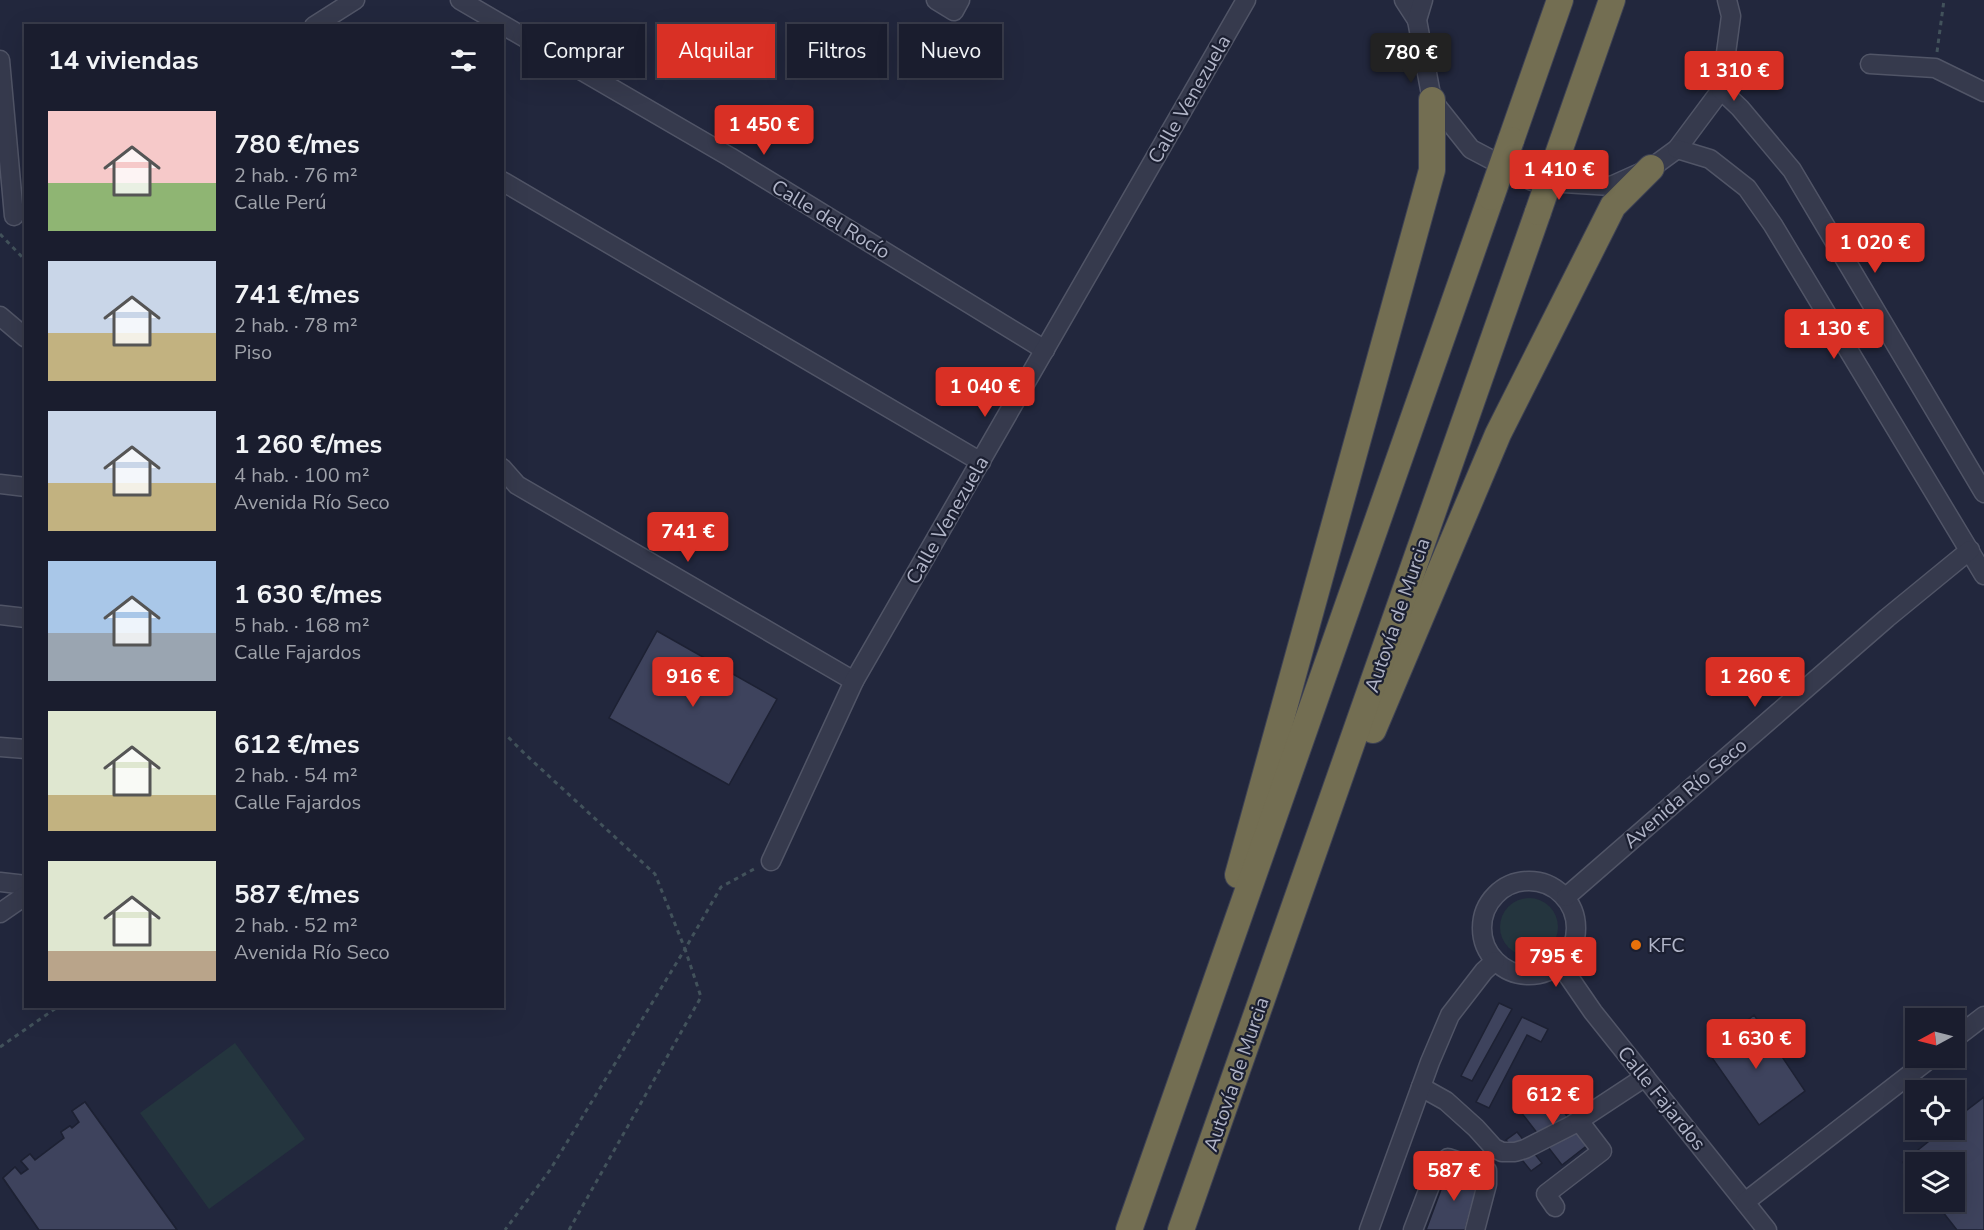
<!DOCTYPE html>
<html lang="es">
<meta charset="utf-8">
<style>
:root{--surface:#1a1d2e;--page:#272a3a;--text:#f1f3f6;--muted:#9fa2aa;--line:#383b4a;--accent:#d93025}
body{margin:0;font-family:"Nunito Sans",sans-serif;background:var(--page);color:var(--text);height:100vh;display:flex;flex-direction:column;font-size:22px;white-space:nowrap}
*{box-sizing:border-box;margin:0}
p{font-size:20px;color:var(--muted)}
.icon{flex:none;width:33px;height:33px;fill:none;stroke:currentColor;stroke-width:2;stroke-linecap:round;stroke-linejoin:round}
.map{position:relative;flex:1;overflow:hidden}
.drawer{position:absolute;left:24px;top:24px;width:480px;height:984px;display:flex;flex-direction:column;background:var(--surface);border-radius:0px;box-shadow:0 6px 24px #0002,0 0 0 2px var(--line)}
.drawer>*{flex:none}
.guide{position:absolute;left:522px;top:24px;width:570px;height:54px;display:flex;gap:12px}
.needle{width:39px;rotate:263deg}
.controls{position:absolute;left:1905px;top:1008px;display:grid;gap:12px}
.controls a{display:grid;place-items:center;width:60px;height:60px;border-radius:0px;background:var(--surface);box-shadow:0 6px 24px #0002,0 0 0 2px var(--line);font-size:30px}
.price{position:absolute;translate:-50% -51px;padding:0 14px;border-radius:6px;background:var(--accent);color:#fff;font-size:20px;line-height:39px;filter:drop-shadow(0 2px 3px #0008)}
.price::after{content:'';position:absolute;left:50%;top:36px;width:18px;height:14px;margin-left:-9px;background:inherit;clip-path:polygon(0 0,100% 0,50% 100%)}
.price.current{background:#222;color:#fff}
ul{padding:0;list-style:none}
li{display:flex;align-items:center;gap:18px;height:150px;padding:0 24px}
li span{display:grid;place-items:center;flex:none;width:168px;height:120px;border-radius:0px;color:#555}
li>.icon{margin-inline-start:auto}
span .icon{width:72px;height:72px;fill:#fffc;stroke-width:1}
li b{font-size:26px}
h2{display:flex;justify-content:space-between;align-items:center;height:72px;padding:0 24px;font-size:26px}
.tag{padding:0 21px;border-radius:0px;background:var(--surface);box-shadow:0 6px 24px #0002,0 0 0 2px var(--line);font-size:21px;line-height:54px}
.tag.current{background:var(--accent);color:#fff}
.map>svg:first-child{display:block}
</style>
<div class="map">
<svg width="1984" height="1230" viewBox="0 0 1984 1230">
<rect width="100%" height="100%" fill="#22273d"/>
<g fill="#24353e">
<circle cx="1529" cy="927" r="29"/>
<polygon points="235,1043 305,1139 209,1209 140,1113"/>
</g>
<g fill="#3e435d" stroke="#1d2133" stroke-width="1.5" fill-rule="evenodd">
<polygon points="657,631 777,699 729,785 609,718"/>
<polygon points="1499,1003 1512,1009 1472,1081 1461,1076"/>
<polygon points="1754,1015 1805,1091 1759,1125 1708,1052"/>
<polygon points="1522,1017 1548,1029 1541,1042 1527,1035 1489,1108 1476,1102"/>
<polygon points="1544,1087 1589,1144 1562,1165 1517,1107"/>
<polygon points="1984,1097 1984,1230 1957,1230 1935,1202 1954,1202 1954,1162 1916,1162 1916,1177 1903,1162 1943,1130 1954,1130 1954,1120"/>
<path d="M 85,1102 L 177,1230 L 94,1230 L 48,1166 L 30,1179 L 66,1230 L 39,1230 L 3,1178 L 15,1167 L 21,1174 L 28,1169 L 21,1161 L 30,1154 L 35,1160 L 64,1138 L 61,1132 L 70,1126 L 72,1128 L 79,1122 L 72,1111 ZM 86,1138 L 140,1215 L 122,1228 L 67,1152 Z"/>
<polygon points="85,1102 177,1230 39,1230 3,1178 15,1167 21,1174 28,1169 21,1161 30,1154 35,1160 64,1138 61,1132 70,1126 72,1128 79,1122 72,1111"/>
<polygon points="1517,1132 1542,1163 1531,1171 1506,1140"/>
<polygon points="1449,1168 1480,1176 1465,1230 1426,1230"/>
</g>
<g fill="none" stroke-linecap="round" stroke-linejoin="round">
<defs>
<g id="minor">
<polyline points="460,0 730,157 1045,350"/>
<polyline points="936,0 954,11 960,0"/>
<polyline points="1404,0 1417,20"/>
<polyline points="1423,0 1417,20 1432,100 1471,149 1532,181 1611,186 1651,168 1677,149 1721,90 1731,16 1727,0"/>
<polyline points="314,26 355,0"/>
<polyline points="0,60 14,216"/>
<polyline points="1870,64 1935,68 1984,92"/>
<polyline points="1721,90 1740,108 1792,170 1984,493"/>
<polyline points="1677,149 1710,159 1747,188 1773,225 1984,575"/>
<polyline points="502,181 981,462"/>
<polyline points="0,316 26,338"/>
<polyline points="502,468 517,485 854,681"/>
<polyline points="0,484 26,487"/>
<polyline points="0,615 26,618"/>
<polyline points="0,747 26,749"/>
<polyline points="771,861 854,681 1246,0"/>
<circle cx="1529" cy="928" r="47"/>
<polyline points="0,882 26,885"/>
<polyline points="1566,897 1887,618 1970,550"/>
<polyline points="0,913 26,895"/>
<polyline points="1560,964 1593,1012 1767,1230"/>
<polyline points="1954,1039 1984,1016"/>
<polyline points="1421,1087 1446,1101 1476,1128 1494,1148 1502,1152 1515,1152 1525,1149 1572,1125 1645,1077"/>
<polyline points="1745,1202 1931,1058"/>
<polyline points="1555,1207 1546,1194 1602,1151 1579,1121"/>
<polyline points="1369,1230 1430,1062 1450,1015 1484,971 1495,961"/>
<polyline points="1413,1230 1436,1170 1448,1158 1487,1171 1487,1184 1475,1230"/>
</g>
<g id="highway">
<polyline points="1511,140 1560,0"/>
<polyline points="1556,160 1612,0"/>
<polyline points="1373,730 1498,434 1613,206 1651,168"/>
<polyline points="1238,875 1432,170 1432,100"/>
<polyline points="1129,1230 1491,197"/>
<polyline points="1181,1230 1538,212"/>
</g>
</defs>
<use href="#minor" stroke="#515567" stroke-width="21"/>
<use href="#highway" stroke="#3e4254" stroke-width="28"/>
<g stroke="#42525b" stroke-width="3" stroke-dasharray="4.5 4.5" stroke-linecap="butt">
<polyline points="1937,52 1944,0"/>
<polyline points="0,234 26,261"/>
<polyline points="502,731 526,755 655,874 685,949 550,1170 505,1230"/>
<polyline points="0,1047 59,1006"/>
<polyline points="569,1230 701,997 685,949 721,887 756,868"/>
</g>
<use href="#minor" stroke="#363a4d" stroke-width="18"/>
<use href="#highway" stroke="#736e52" stroke-width="26"/>
<defs>
<g id="highway-bridge">
<polyline points="1491,197 1511,140"/>
<polyline points="1538,212 1556,160"/>
</g>
</defs>
<use href="#highway-bridge" stroke="#3e4254" stroke-width="28" stroke-linecap="butt"/>
<use href="#highway-bridge" stroke="#736e52" stroke-width="26"/>
</g>
<circle fill="#e8710a" stroke="#1b1f31" stroke-width="2" cx="1636" cy="945" r="6"/>
<g text-anchor="middle" stroke-width="4.5" stroke-linejoin="round" paint-order="stroke">
<g font-size="20" fill="#b1b5c8" stroke="#1b1f31">
<text transform="translate(1189 99) rotate(-60)" y="7">Calle Venezuela</text>
<text transform="translate(831 219) rotate(31)" y="7">Calle del Rocío</text>
<text transform="translate(947 520) rotate(-60)" y="7">Calle Venezuela</text>
<text transform="translate(1397 615) rotate(-71)" y="7">Autovía de Murcia</text>
<text transform="translate(1685 793) rotate(-41)" y="7">Avenida Río Seco</text>
<text transform="translate(1236 1074) rotate(-71)" y="7">Autovía de Murcia</text>
<text transform="translate(1662 1098) rotate(51)" y="7">Calle Fajardos</text>
</g>
<g font-size="20" fill="#b1b5c8" stroke="#1b1f31" text-anchor="start">
<text x="1648" y="952">KFC</text>
</g>
</g>
</svg>
<div class="controls">
<a><svg class="needle" viewBox="-14 -14 28 28"><path d="M0-13l5 13h-10z" fill="#e53935"/><path d="M0 13l5-13h-10z" fill="#9fa2aa"/></svg></a>
<a><svg class="icon" aria-label="locate" viewBox="0 0 24 24"><circle cx="12" cy="12" r="6"/><path d="M12 2v4M12 18v4M2 12h4M18 12h4"/></svg></a>
<a><svg class="icon" aria-label="layers" viewBox="0 0 24 24"><path d="M12 4l9 5-9 5-9-5zM3 14l9 5 9-5"/></svg></a>
</div>
<b class="price current" style="left:1411px;top:84px">780 €</b>
<b class="price" style="left:1734px;top:102px">1 310 €</b>
<b class="price" style="left:764px;top:156px">1 450 €</b>
<b class="price" style="left:1559px;top:201px">1 410 €</b>
<b class="price" style="left:1875px;top:274px">1 020 €</b>
<b class="price" style="left:1834px;top:360px">1 130 €</b>
<b class="price" style="left:985px;top:418px">1 040 €</b>
<b class="price" style="left:688px;top:563px">741 €</b>
<b class="price" style="left:693px;top:708px">916 €</b>
<b class="price" style="left:1755px;top:708px">1 260 €</b>
<b class="price" style="left:1556px;top:988px">795 €</b>
<b class="price" style="left:1756px;top:1070px">1 630 €</b>
<b class="price" style="left:1553px;top:1126px">612 €</b>
<b class="price" style="left:1454px;top:1202px">587 €</b>
<div class="guide">
<a class="tag">Comprar</a>
<a class="tag current">Alquilar</a>
<a class="tag">Filtros</a>
<a class="tag">Nuevo</a>
</div>
<section class="drawer">
<h2>14 viviendas<svg class="icon" aria-label="filters" viewBox="0 0 24 24"><path d="M4 7h16M4 17h16"/><circle cx="9" cy="7" r="2"/><circle cx="15" cy="17" r="2"/></svg></h2>
<ul>
<li><span style="background:linear-gradient(#f6c9c9 60%,#8fb573 0)"><svg class="icon" aria-label="home" viewBox="0 0 24 24"><path d="M3 11l9-7 9 7M6 9v11h12V9"/></svg></span><div><b>780 €/mes</b><p>2 hab. · 76 m²</p><p>Calle Perú</p></div></li>
<li><span style="background:linear-gradient(#c9d6e8 60%,#c2b280 0)"><svg class="icon" aria-label="home" viewBox="0 0 24 24"><path d="M3 11l9-7 9 7M6 9v11h12V9"/></svg></span><div><b>741 €/mes</b><p>2 hab. · 78 m²</p><p>Piso</p></div></li>
<li><span style="background:linear-gradient(#c9d6e8 60%,#c2b280 0)"><svg class="icon" aria-label="home" viewBox="0 0 24 24"><path d="M3 11l9-7 9 7M6 9v11h12V9"/></svg></span><div><b>1 260 €/mes</b><p>4 hab. · 100 m²</p><p>Avenida Río Seco</p></div></li>
<li><span style="background:linear-gradient(#a9c7e8 60%,#9aa5b1 0)"><svg class="icon" aria-label="home" viewBox="0 0 24 24"><path d="M3 11l9-7 9 7M6 9v11h12V9"/></svg></span><div><b>1 630 €/mes</b><p>5 hab. · 168 m²</p><p>Calle Fajardos</p></div></li>
<li><span style="background:linear-gradient(#dfe7d0 70%,#c2b280 0)"><svg class="icon" aria-label="home" viewBox="0 0 24 24"><path d="M3 11l9-7 9 7M6 9v11h12V9"/></svg></span><div><b>612 €/mes</b><p>2 hab. · 54 m²</p><p>Calle Fajardos</p></div></li>
<li><span style="background:linear-gradient(#dfe7d0 75%,#b9a48a 0)"><svg class="icon" aria-label="home" viewBox="0 0 24 24"><path d="M3 11l9-7 9 7M6 9v11h12V9"/></svg></span><div><b>587 €/mes</b><p>2 hab. · 52 m²</p><p>Avenida Río Seco</p></div></li>
</ul>
</section>
</div>
